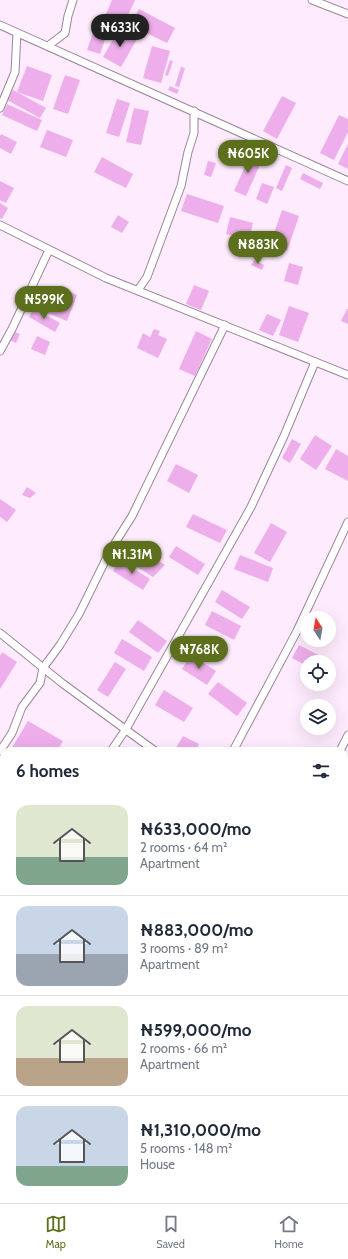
<!DOCTYPE html>
<meta charset="utf-8">
<style>
:root{--surface:#fff;--page:#f6f6f7;--text:#1f2937;--muted:#747a83;--line:#e0e1e3;--accent:#5c6f1d}
body{margin:0;font-family:Cabin,sans-serif;background:var(--page);color:var(--text);height:100vh;display:flex;flex-direction:column;font-size:15px;white-space:nowrap}
*{box-sizing:border-box;margin:0}
p{font-size:13px;color:var(--muted)}
.icon{flex:none;width:22px;height:22px;fill:none;stroke:currentColor;stroke-width:2;stroke-linecap:round;stroke-linejoin:round}
.map{position:relative;flex:1;overflow:hidden}
.details{position:absolute;left:0px;top:747px;width:348px;height:456px;display:flex;flex-direction:column;background:var(--surface);border-radius:12px 12px 0 0;box-shadow:0 4px 16px #0002}
.details>*{flex:none}
.needle{width:26px;rotate:349deg}
.buttons{position:absolute;left:300px;top:611px;display:grid;gap:8px}
.buttons a{display:grid;place-items:center;width:36px;height:36px;border-radius:50%;background:var(--surface);box-shadow:0 4px 16px #0002;font-size:20px}
.price{position:absolute;translate:-50% -34px;padding:0 9px;border-radius:14px;background:var(--accent);color:#fff;font-size:13px;line-height:26px;filter:drop-shadow(0 1px 2px #0008)}
.price::after{content:'';position:absolute;left:50%;top:24px;width:12px;height:9px;margin-left:-6px;background:inherit;clip-path:polygon(0 0,100% 0,50% 100%)}
.price.on{background:#222;color:#fff}
ul{padding:0;list-style:none}
li{display:flex;align-items:center;gap:12px;height:100px;padding:0 16px}
li+li{border-top:1px solid var(--line)}
li span{display:grid;place-items:center;flex:none;width:112px;height:80px;border-radius:12px;color:#555}
li>.icon{margin-inline-start:auto}
span .icon{width:48px;height:48px;fill:#fffc;stroke-width:1}
li b{font-size:17px}
h2{display:flex;justify-content:space-between;align-items:center;height:48px;padding:0 16px;font-size:17px}
.menu{display:flex;justify-content:space-around;align-items:center;height:56px;border-top:1px solid var(--line);background:var(--surface);font-size:11px;color:var(--muted)}
.menu a{display:grid;justify-items:center;gap:2px}
.menu .on{color:var(--accent)}
.map>svg:first-child{display:block}
</style>
<div class="map">
<svg width="348" height="1203" viewBox="0 0 348 1203">
<rect width="100%" height="100%" fill="#feebfd"/>
<g fill="#edaeeb">
<polygon points="112,0 135,0 125,22 106,14"/>
<polygon points="139,9 175,28 167,43 130,25"/>
<polygon points="119,29 137,39 121,67 103,57"/>
<polygon points="94,30 107,34 100,54 87,50"/>
<polygon points="152,46 170,51 161,83 143,78"/>
<polygon points="170,60 173,61 168,76 165,75"/>
<polygon points="27,66 52,75 43,101 17,92"/>
<polygon points="181,67 185,68 179,87 175,86"/>
<polygon points="65,75 80,80 68,114 53,109"/>
<polygon points="170,86 179,90 177,94 168,90"/>
<polygon points="13,90 46,108 40,118 7,100"/>
<polygon points="282,96 296,103 277,139 263,131"/>
<polygon points="117,99 130,103 119,137 106,133"/>
<polygon points="7,104 42,120 37,131 2,115"/>
<polygon points="134,108 149,111 141,145 126,142"/>
<polygon points="339,115 348,119 348,132 334,160 320,153"/>
<polygon points="47,130 73,140 66,157 40,147"/>
<polygon points="1,134 17,142 11,154 0,148 0,136"/>
<polygon points="348,144 348,169 338,164"/>
<polygon points="232,147 246,152 241,165 227,160"/>
<polygon points="251,153 263,158 246,196 234,191"/>
<polygon points="102,157 133,174 126,188 94,172"/>
<polygon points="208,161 216,163 211,177 204,175"/>
<polygon points="286,165 292,168 282,191 276,188"/>
<polygon points="303,173 323,183 320,189 300,179"/>
<polygon points="0,181 14,188 6,203 0,200"/>
<polygon points="262,183 274,187 267,204 256,199"/>
<polygon points="187,194 224,206 218,223 181,211"/>
<polygon points="0,203 8,208 2,219 0,218"/>
<polygon points="282,210 299,216 287,251 270,245"/>
<polygon points="118,215 129,222 122,233 111,227"/>
<polygon points="230,217 253,223 249,239 226,234"/>
<polygon points="254,260 264,265 262,270 251,265"/>
<polygon points="289,263 303,267 298,285 284,281"/>
<polygon points="194,285 209,291 201,310 186,304"/>
<polygon points="57,287 77,295 67,321 47,313"/>
<polygon points="289,306 309,313 298,342 279,335"/>
<polygon points="34,308 60,323 55,332 29,317"/>
<polygon points="347,309 348,309 348,324 341,321"/>
<polygon points="267,314 281,320 273,336 259,330"/>
<polygon points="154,329 160,331 158,335 167,339 158,358 137,348 143,333 150,337"/>
<polygon points="196,331 212,339 195,376 179,369"/>
<polygon points="15,332 20,334 16,343 10,340"/>
<polygon points="37,336 50,342 45,355 31,349"/>
<polygon points="315,435 332,446 316,470 300,459"/>
<polygon points="292,439 301,444 290,463 282,458"/>
<polygon points="336,449 348,456 348,481 325,469"/>
<polygon points="176,464 198,475 189,493 167,481"/>
<polygon points="27,487 36,493 30,498 22,495"/>
<polygon points="0,499 16,510 7,522 0,517"/>
<polygon points="193,514 227,530 220,543 186,527"/>
<polygon points="271,523 287,532 270,562 254,553"/>
<polygon points="176,546 205,564 198,575 169,557"/>
<polygon points="137,547 165,565 153,577 126,560"/>
<polygon points="240,555 273,568 268,582 234,569"/>
<polygon points="120,560 150,579 143,590 113,571"/>
<polygon points="222,590 250,607 242,619 215,602"/>
<polygon points="212,611 241,626 234,640 205,625"/>
<polygon points="138,620 167,641 158,653 129,632"/>
<polygon points="122,639 152,657 144,671 114,653"/>
<polygon points="299,645 332,662 329,669 329,662 307,662 307,666 292,658"/>
<polygon points="2,652 17,662 0,689 0,656"/>
<polygon points="191,655 216,671 207,685 182,669"/>
<polygon points="115,662 126,669 108,697 97,690"/>
<polygon points="218,682 247,703 237,716 208,694"/>
<polygon points="164,690 193,708 184,722 155,705"/>
<polygon points="28,721 63,741 57,751 10,751"/>
<polygon points="183,736 199,744 196,751 174,751"/>
<polygon points="0,885 4,886 4,895 0,906"/>
<polygon points="4,903 4,919 0,917 0,910"/>
<polygon points="0,928 4,929 4,962 0,960"/>
<polygon points="0,1088 4,1093 4,1100 0,1103"/>
<polygon points="329,1199 345,1199 346,1203 330,1203"/>
</g>
<g fill="none" stroke-linecap="round" stroke-linejoin="round">
<defs>
<g id="street">
<polyline points="312,0 348,14"/>
<polyline points="0,25 348,181"/>
<polyline points="48,46 65,33 68,16 73,0"/>
<polyline points="0,108 15,72 17,33"/>
<polyline points="0,225 106,278 348,375"/>
<polyline points="138,290 147,277 181,186 188,152 194,133 194,111"/>
<polyline points="0,351 12,329 49,250"/>
<polyline points="0,633 62,683 155,751"/>
<polyline points="0,751 12,733 22,707 40,683 43,668 60,645 79,614 110,551 132,516 225,325"/>
<polyline points="111,751 126,729 251,507 284,436 315,362"/>
<polyline points="233,751 297,631 348,522"/>
<polyline points="340,751 348,735"/>
<polyline points="344,782 348,782"/>
<polyline points="0,859 4,861"/>
<polyline points="344,897 348,901"/>
<polyline points="0,1020 4,1011"/>
<polyline points="344,1065 348,1064"/>
<polyline points="0,1197 4,1195"/>
<polyline points="14,1199 16,1203"/>
<polyline points="216,1199 218,1203"/>
</g>
</defs>
<use href="#street" stroke="#9c869b" stroke-width="9"/>
<use href="#street" stroke="#fff" stroke-width="7"/>
</g>
</svg>
<div class="buttons">
<a><svg class="needle" viewBox="-14 -14 28 28"><path d="M0-13l5 13h-10z" fill="#e53935"/><path d="M0 13l5-13h-10z" fill="#747a83"/></svg></a>
<a><svg class="icon" aria-label="locate" viewBox="0 0 24 24"><circle cx="12" cy="12" r="6"/><path d="M12 2v4M12 18v4M2 12h4M18 12h4"/></svg></a>
<a><svg class="icon" aria-label="layers" viewBox="0 0 24 24"><path d="M12 4l9 5-9 5-9-5zM3 14l9 5 9-5"/></svg></a>
</div>
<b class="price on" style="left:120px;top:48px">₦633K</b>
<b class="price" style="left:248px;top:174px">₦605K</b>
<b class="price" style="left:258px;top:265px">₦883K</b>
<b class="price" style="left:44px;top:320px">₦599K</b>
<b class="price" style="left:132px;top:575px">₦1.31M</b>
<b class="price" style="left:199px;top:670px">₦768K</b>
<section class="details">
<h2>6 homes<svg class="icon" aria-label="filters" viewBox="0 0 24 24"><path d="M4 7h16M4 17h16"/><circle cx="9" cy="7" r="2"/><circle cx="15" cy="17" r="2"/></svg></h2>
<ul>
<li><span style="background:linear-gradient(#dfe7d0 65%,#7fa58c 0)"><svg class="icon" aria-label="home" viewBox="0 0 24 24"><path d="M3 11l9-7 9 7M6 9v11h12V9"/></svg></span><div><b>₦633,000/mo</b><p>2 rooms · 64 m²</p><p>Apartment</p></div></li>
<li><span style="background:linear-gradient(#c9d6e8 60%,#9aa5b1 0)"><svg class="icon" aria-label="home" viewBox="0 0 24 24"><path d="M3 11l9-7 9 7M6 9v11h12V9"/></svg></span><div><b>₦883,000/mo</b><p>3 rooms · 89 m²</p><p>Apartment</p></div></li>
<li><span style="background:linear-gradient(#dfe7d0 65%,#b9a48a 0)"><svg class="icon" aria-label="home" viewBox="0 0 24 24"><path d="M3 11l9-7 9 7M6 9v11h12V9"/></svg></span><div><b>₦599,000/mo</b><p>2 rooms · 66 m²</p><p>Apartment</p></div></li>
<li><span style="background:linear-gradient(#c9d6e8 75%,#7fa58c 0)"><svg class="icon" aria-label="home" viewBox="0 0 24 24"><path d="M3 11l9-7 9 7M6 9v11h12V9"/></svg></span><div><b>₦1,310,000/mo</b><p>5 rooms · 148 m²</p><p>House</p></div></li>
</ul>
</section>
</div>
<nav class="menu">
<a class="on"><svg class="icon" aria-label="map" viewBox="0 0 24 24"><path d="M3 6l6-2 6 2 6-2v14l-6 2-6-2-6 2zM9 4v14M15 6v14"/></svg>Map</a>
<a><svg class="icon" aria-label="saved" viewBox="0 0 24 24"><path d="M7 4h10v16l-5-4-5 4z"/></svg>Saved</a>
<a><svg class="icon" aria-label="home" viewBox="0 0 24 24"><path d="M3 11l9-7 9 7M6 9v11h12V9"/></svg>Home</a>
</nav>
